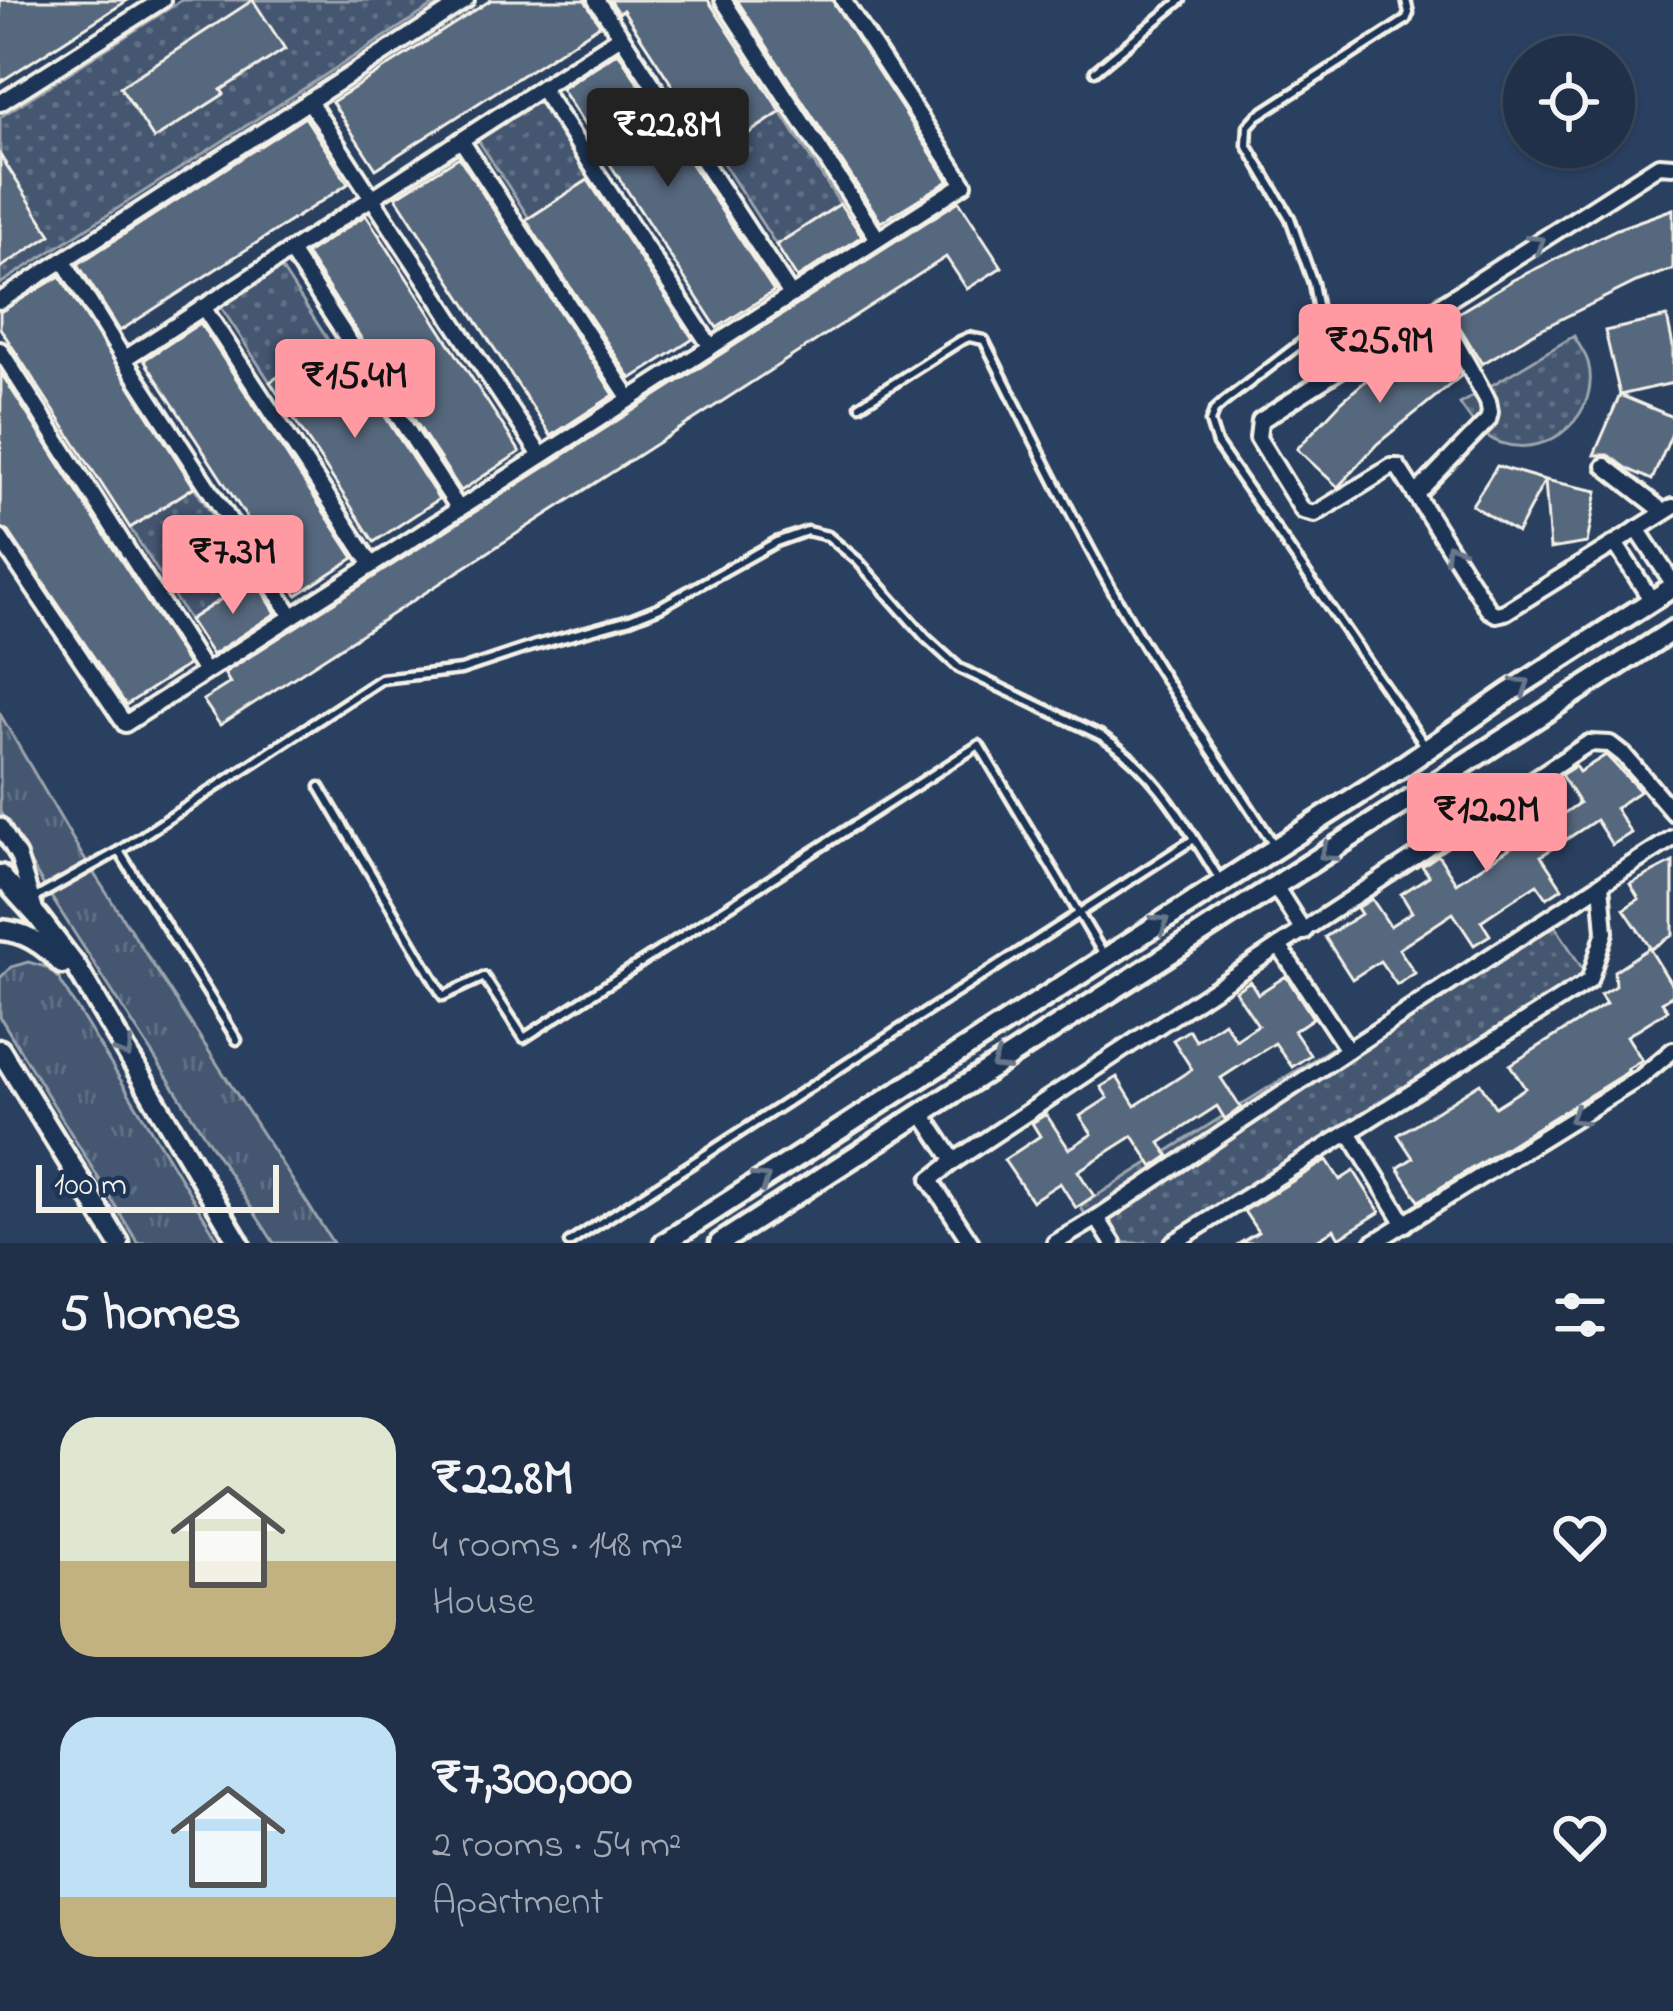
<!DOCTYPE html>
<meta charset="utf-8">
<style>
:root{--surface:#203048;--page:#2d3c52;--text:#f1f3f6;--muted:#a2a9b4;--line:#3d4b60;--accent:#ff9aa2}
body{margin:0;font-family:"Indie Flower",sans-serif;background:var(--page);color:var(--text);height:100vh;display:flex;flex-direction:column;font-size:45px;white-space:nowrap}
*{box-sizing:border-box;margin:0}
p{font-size:39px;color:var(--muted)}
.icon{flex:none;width:66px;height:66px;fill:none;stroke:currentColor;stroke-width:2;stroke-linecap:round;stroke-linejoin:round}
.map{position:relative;height:1243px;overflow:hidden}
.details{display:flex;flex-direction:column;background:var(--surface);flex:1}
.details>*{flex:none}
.fabs{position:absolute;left:1503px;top:36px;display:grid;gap:24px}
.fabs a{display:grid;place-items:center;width:132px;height:132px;border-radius:50%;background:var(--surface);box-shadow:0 3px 9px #0004,0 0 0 3px var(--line);font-size:60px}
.scale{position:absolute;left:36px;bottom:30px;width:243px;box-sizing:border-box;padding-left:12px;border:6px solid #f4f1e8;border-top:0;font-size:33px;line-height:42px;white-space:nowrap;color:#f4f1e8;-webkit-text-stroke:9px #1d3557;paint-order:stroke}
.price{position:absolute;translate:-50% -102px;padding:0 27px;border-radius:12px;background:var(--accent);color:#111;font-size:39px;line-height:78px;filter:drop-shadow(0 3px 6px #0008)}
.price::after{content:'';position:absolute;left:50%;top:72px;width:36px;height:27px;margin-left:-18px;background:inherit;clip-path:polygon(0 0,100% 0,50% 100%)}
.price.current{background:#222;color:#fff}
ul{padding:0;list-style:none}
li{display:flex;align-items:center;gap:36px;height:300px;padding:0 60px}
li span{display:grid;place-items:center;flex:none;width:336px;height:240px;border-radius:36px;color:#555}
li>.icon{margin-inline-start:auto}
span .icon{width:144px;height:144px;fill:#fffc;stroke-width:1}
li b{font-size:51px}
h2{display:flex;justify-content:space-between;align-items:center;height:144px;padding:0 60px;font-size:51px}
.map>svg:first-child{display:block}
</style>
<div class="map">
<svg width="1673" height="1243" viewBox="0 0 1673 1243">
<defs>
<pattern id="grass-tufts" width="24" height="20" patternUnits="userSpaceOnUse" patternTransform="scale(3)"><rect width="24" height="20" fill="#445771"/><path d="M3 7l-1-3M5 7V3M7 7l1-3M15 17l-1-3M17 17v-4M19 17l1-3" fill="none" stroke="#607085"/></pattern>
<pattern id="park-dots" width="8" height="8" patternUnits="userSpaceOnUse" patternTransform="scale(3)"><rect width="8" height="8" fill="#445771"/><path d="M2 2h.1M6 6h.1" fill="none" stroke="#607085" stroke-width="1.8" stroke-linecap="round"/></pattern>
</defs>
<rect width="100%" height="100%" fill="#2a4060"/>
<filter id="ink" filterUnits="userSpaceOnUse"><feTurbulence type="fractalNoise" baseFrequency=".00833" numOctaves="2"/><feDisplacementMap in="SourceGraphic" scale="24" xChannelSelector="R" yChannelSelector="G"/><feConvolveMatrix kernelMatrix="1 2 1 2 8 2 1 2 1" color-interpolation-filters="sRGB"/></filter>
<g filter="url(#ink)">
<g fill="url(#grass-tufts)" stroke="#9ca4ac" stroke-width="3">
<polygon points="0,714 82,855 333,1243 274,1243 41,881 0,812"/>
<polygon points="28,962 46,967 59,979 220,1243 138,1243 0,1017 0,978 11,967"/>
</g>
<g fill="url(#park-dots)" stroke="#9ca4ac" stroke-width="3">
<polygon points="182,0 442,0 0,284 0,117"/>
<polygon points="536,98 589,179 529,218 476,137"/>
<polygon points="781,112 840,204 776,245 717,154"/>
<polygon points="279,265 330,343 270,382 219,304"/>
<path d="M 1574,336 C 1578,344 1585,353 1588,362 C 1602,412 1550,460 1501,443 C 1481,437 1471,420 1460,404 Z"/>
<polygon points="194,487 254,578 189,620 130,528"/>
<polygon points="1547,913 1587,976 1161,1243 1103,1243 1080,1206"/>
</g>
<g fill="#56677d" stroke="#f4f1e8" stroke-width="3">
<polygon points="0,0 128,0 0,82"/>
<polygon points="253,0 285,49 221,90 224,94 154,139 120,87"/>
<polygon points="491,0 585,0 600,25 376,169 332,102"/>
<polygon points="610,0 708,0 781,112 717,154 623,10 619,13"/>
<polygon points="737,0 832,0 948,180 947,182 881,222"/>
<polygon points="618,52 774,291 717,328 561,89"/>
<polygon points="305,117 348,184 120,331 78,264"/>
<polygon points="0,155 51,235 0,268"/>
<polygon points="459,157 614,395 551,436 396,197"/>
<polygon points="588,180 693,339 631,379 526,220"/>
<polygon points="959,201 1002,267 967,289 946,257 220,725 203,700 230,683 224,673"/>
<polygon points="840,204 862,236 797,278 776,245"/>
<polygon points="1673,209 1673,269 1636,282 1537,331 1482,364 1453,316 1513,280 1617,229"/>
<polygon points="366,215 520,452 461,491 306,254"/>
<polygon points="60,276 194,487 130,528 0,328 0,312"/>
<polygon points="1667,317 1673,346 1673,383 1620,395 1605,331"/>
<polygon points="200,323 354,558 297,595 144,360"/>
<polygon points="1430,325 1461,376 1377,444 1338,487 1297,449 1342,401"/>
<polygon points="335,340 439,499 374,542 270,382"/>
<polygon points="1,373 188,665 126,705 9,532 0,527"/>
<polygon points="1620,395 1673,417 1673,431 1652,480 1628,469 1608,455 1594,455"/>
<polygon points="1497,466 1545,480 1517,533 1472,505"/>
<polygon points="1545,480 1597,491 1587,543 1550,549"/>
<polygon points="254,578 276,613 212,655 189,620"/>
<polygon points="1606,755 1640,791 1615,808 1631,833 1612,845 1596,820 1541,856 1562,888 1547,898 1537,884 1509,902 1481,921 1490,935 1474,945 1453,913 1399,949 1415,973 1397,985 1380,961 1352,979 1325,937 1361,914 1357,908 1372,899 1390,926 1412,912 1401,894 1429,876 1422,866 1438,855 1456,883 1513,846 1494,818 1510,808 1517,818 1545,800 1557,818 1579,803 1561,775 1575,766 1579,772"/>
<polygon points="1673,862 1673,935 1651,949 1624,909 1639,899 1630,884"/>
<polygon points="1649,948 1673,987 1673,995 1662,1002 1668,1010 1627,1036 1642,1060 1627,1069 1629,1071 1419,1201 1398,1168 1413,1158 1398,1135 1480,1083 1495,1107 1525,1088 1510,1065 1606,1004 1600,995 1615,986 1614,971"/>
<polygon points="1286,976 1313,1018 1294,1031 1310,1055 1292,1067 1275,1043 1221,1078 1241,1108 1225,1119 1217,1106 1160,1143 1169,1156 1153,1167 1133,1136 1078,1171 1094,1196 1076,1208 1060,1183 1032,1201 1004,1160 1040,1136 1032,1123 1046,1114 1069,1149 1092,1134 1080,1116 1108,1098 1101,1087 1117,1077 1135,1106 1192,1069 1173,1040 1189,1030 1196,1041 1224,1022 1236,1040 1258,1025 1235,991 1250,981 1258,994"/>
<polygon points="1327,1160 1340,1180 1354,1171 1380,1212 1339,1238 1334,1229 1312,1243 1240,1243 1258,1232 1244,1211"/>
</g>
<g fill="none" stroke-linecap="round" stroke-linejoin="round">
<defs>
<g id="lane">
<polyline points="1406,0 1409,13 1406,20 1257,116 1248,126 1247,145 1290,218 1313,283 1319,316 1306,339 1224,402 1214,411 1210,422 1217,444 1426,747"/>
<polyline points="1095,71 1181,0"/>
<path d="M 860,405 L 960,341 L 969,337 L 984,340 C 1027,425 1068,512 1115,595 C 1163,682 1221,762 1274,845"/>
<polyline points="320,787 443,996 484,977 524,1038 979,745 1105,957"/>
<polyline points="119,851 237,1040"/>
<path d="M 35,898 L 119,851 L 381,679 L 461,670 L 533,646 L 630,619 L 660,607 L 776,542 L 807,531 L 828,536 L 858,561 L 926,638 L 959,668 L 1102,736 C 1157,771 1186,826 1220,880"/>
<polyline points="569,1243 1194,839"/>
</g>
<g id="street">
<polyline points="723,0 878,239"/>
<polyline points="621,36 791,295"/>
<polyline points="541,88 711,347"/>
<polyline points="309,101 372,198 621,36 596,0"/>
<polyline points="0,103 162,0"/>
<polyline points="461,140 630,399"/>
<polyline points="1673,166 1659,165 1260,421 1258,438 1303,511 1315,514 1391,467 1398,467 1489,610 1496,614 1505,612 1673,507"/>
<polyline points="290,251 459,509"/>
<polyline points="63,260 124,359 372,198 541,456"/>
<polyline points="0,301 466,0"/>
<polyline points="203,307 372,565"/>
<polyline points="0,350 205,672"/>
<polyline points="124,359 292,616"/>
<polyline points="1605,466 1664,512"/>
<polyline points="1416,494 1488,420 1490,412 1488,401 1436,308"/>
<polyline points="1637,529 1673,583"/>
<polyline points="0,538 125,724 964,184 843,0"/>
<polyline points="1615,543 1652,601"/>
<polyline points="0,826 18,856 35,910"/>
<polyline points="1601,884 1673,838"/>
<polyline points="1275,886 1304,932"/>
<polyline points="922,1113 954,1161 930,1180 971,1243"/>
<polyline points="1349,1132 1405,1224"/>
<polyline points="954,1161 1279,946"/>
<polyline points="1097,1218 1113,1243"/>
<polyline points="1055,1243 1097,1218 1348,1050 1279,946 1589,743 1610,744 1624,755 1673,812"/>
<polyline points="1173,1243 1589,981 1605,932 1601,884 1348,1050"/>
<polyline points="1373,1243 1641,1077 1673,1050"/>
</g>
<g id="secondary">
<polyline points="0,875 38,917 77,968 239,1243"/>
<path d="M 0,930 C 24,931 45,945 62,964"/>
<polyline points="0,1050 119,1243"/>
<polyline points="664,1243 1400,768 1510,692 1673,587"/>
<polyline points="720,1243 1673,630"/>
</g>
</defs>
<use href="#lane" stroke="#f4f1e8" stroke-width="15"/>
<use href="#street" stroke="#f4f1e8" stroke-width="22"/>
<use href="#secondary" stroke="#f4f1e8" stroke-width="27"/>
<use href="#lane" stroke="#1d3557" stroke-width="6"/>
<use href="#street" stroke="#1d3557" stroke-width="14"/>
<use href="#secondary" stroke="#1d3557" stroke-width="18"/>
</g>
<defs><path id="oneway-chevron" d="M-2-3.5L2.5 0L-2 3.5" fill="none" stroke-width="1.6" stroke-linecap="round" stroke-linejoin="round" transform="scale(3)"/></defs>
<g stroke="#68778a">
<use href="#oneway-chevron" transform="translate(1537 243) rotate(-33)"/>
<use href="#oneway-chevron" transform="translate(1452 551) rotate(-122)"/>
<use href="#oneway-chevron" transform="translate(1522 685) rotate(-34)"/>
<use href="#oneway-chevron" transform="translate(1327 853) rotate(147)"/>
<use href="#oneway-chevron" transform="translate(1161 923) rotate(-33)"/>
<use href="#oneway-chevron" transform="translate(125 1050) rotate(59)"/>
<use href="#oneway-chevron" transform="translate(999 1063) rotate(147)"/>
<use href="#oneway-chevron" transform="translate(1577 1117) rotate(148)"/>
<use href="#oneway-chevron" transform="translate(762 1180) rotate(-33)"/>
</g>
</g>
</svg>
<div class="fabs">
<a><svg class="icon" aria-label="locate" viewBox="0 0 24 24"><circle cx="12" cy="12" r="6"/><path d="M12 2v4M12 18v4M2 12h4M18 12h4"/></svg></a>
</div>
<div class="scale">100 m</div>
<b class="price current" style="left:668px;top:190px">₹22.8M</b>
<b class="price" style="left:1380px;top:406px">₹25.9M</b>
<b class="price" style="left:355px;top:441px">₹15.4M</b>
<b class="price" style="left:233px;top:617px">₹7.3M</b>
<b class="price" style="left:1487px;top:875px">₹12.2M</b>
</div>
<section class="details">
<h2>5 homes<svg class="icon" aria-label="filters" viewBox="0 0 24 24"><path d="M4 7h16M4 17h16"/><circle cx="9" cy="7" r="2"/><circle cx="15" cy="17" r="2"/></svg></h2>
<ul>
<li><span style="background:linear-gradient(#dfe7d0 60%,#c2b280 0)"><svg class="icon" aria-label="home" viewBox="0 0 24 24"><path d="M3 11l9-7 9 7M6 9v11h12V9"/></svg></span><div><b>₹22.8M</b><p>4 rooms · 148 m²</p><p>House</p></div><svg class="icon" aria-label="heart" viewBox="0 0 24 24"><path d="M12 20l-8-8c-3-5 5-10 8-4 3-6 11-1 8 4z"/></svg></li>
<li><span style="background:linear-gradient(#bfe0f5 75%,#c2b280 0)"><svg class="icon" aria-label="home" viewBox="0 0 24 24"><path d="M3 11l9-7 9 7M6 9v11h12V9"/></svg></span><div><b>₹7,300,000</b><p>2 rooms · 54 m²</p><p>Apartment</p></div><svg class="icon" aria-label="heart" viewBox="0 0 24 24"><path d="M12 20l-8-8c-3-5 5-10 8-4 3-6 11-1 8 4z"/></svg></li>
</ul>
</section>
